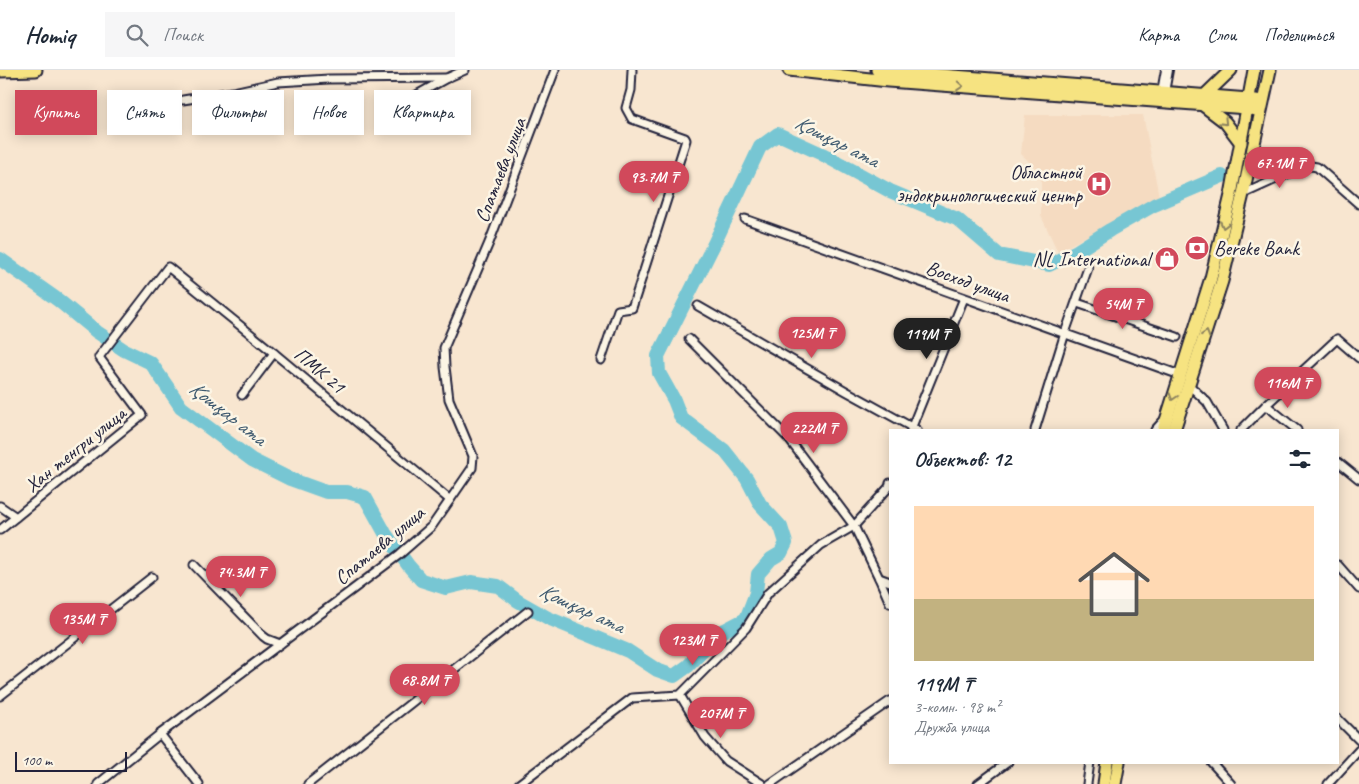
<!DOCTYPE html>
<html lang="ru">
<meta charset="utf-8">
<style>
:root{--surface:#fff;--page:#f6f6f7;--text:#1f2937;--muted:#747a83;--line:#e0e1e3;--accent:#d1495b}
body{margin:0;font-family:Caveat,sans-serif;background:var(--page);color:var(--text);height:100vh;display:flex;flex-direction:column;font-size:19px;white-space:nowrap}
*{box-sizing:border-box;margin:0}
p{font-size:16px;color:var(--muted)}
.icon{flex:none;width:28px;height:28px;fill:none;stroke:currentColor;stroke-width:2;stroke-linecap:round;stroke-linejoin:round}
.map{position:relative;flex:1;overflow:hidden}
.details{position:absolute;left:889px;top:359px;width:450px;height:335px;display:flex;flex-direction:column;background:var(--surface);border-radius:0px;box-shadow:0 2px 12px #0003}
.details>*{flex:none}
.hud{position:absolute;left:15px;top:20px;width:475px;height:45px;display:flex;gap:10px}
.scale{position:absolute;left:15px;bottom:12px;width:112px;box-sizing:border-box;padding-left:5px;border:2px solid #22223b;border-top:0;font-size:14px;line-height:18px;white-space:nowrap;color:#22223b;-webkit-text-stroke:4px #fcf5e5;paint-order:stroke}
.price{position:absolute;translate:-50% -42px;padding:0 11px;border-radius:18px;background:var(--accent);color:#fff;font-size:16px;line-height:32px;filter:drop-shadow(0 1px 2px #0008)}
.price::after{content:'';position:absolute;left:50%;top:30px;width:15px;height:11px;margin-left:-8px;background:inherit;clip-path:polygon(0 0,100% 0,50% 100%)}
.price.active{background:#222;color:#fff}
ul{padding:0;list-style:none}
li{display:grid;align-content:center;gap:10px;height:265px;padding:0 25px}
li+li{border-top:1px solid var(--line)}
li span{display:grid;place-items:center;height:155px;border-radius:0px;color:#555}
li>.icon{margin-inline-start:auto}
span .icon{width:90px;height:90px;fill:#fffc;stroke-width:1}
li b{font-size:21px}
h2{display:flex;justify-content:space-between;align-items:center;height:60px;padding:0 25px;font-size:21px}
.chip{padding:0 18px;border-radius:0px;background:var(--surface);box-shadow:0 2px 12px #0003;font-size:18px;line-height:45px}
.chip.active{background:var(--accent);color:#fff}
header{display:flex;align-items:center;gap:30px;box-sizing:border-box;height:70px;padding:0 25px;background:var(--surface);border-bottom:1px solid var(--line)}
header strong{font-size:24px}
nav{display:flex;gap:28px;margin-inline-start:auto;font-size:18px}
.search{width:350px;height:45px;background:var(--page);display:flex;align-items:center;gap:12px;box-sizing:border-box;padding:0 18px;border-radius:0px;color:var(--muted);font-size:19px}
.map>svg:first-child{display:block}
</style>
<header>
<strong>Homiq</strong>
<div class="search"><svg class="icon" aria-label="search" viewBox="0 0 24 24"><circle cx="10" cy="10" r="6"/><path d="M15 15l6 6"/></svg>Поиск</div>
<nav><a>Карта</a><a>Слои</a><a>Поделиться</a></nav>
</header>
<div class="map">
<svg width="1359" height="714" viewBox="0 0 1359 714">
<rect width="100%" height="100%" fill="#f8e6d0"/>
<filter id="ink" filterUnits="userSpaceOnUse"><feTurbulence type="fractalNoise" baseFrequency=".02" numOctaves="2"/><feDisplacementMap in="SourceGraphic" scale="10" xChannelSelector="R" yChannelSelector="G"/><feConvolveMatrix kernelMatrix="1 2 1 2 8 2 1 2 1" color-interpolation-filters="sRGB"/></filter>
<g filter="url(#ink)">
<polygon fill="#f5dbc1" points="1025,45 1143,45 1159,126 1058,182 1041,146 1041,103 1021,84"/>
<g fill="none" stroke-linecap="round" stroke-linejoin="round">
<polyline stroke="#77c6d3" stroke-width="14" points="0,189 58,230 97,262 124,280 151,293 181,337 252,390 290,409 326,422 347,422 365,427 385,463 408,495 421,510 446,518 471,512 498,516 518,531 548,548 628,581 657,600 674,606 688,596 721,562 746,549 756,523 758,504 771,489 781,483 786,473 781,457 760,434 747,409 724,380 681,348 674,330 659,303 658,286 714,174 760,77 778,64 822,84 890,121 957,149 999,185 1049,195 1077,181 1110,160 1154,135 1222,106"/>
<defs>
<g id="minor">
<polyline points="183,30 233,22 278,12 329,9 447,8"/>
<polyline points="384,43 447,8 465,0"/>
<polyline points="1243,124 1303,97 1311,96 1317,97 1359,134"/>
<polyline points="745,149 1180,305"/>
<polyline points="1077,233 1177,267"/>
<polyline points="698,236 846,321 917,360"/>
<polyline points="689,269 788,368 854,456 879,508 890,533"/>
<polyline points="601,290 618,240 632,238 686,70 685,68 632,49 626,38 631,20 632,0"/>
<polyline points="1189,315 1207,332 1223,360"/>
<polyline points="242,325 274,283"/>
<polyline points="1266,335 1297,360"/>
<polyline points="911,359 964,228"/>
<polyline points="1035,360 1065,263 1088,198"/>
<polyline points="1155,360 1165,349"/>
<polyline points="1241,360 1266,335 1337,269 1359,288"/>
<polyline points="1338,392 1359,409"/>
<polyline points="0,436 16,447"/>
<polyline points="0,460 142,345 99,287 168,197 274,283 450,430"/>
<polyline points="194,495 263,566 267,569 280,574"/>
<polyline points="1338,495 1359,519"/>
<polyline points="879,508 890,512"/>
<polyline points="680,625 705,667 726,691 762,714"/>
<polyline points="0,626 152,507"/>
<polyline points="1338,649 1359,670"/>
<polyline points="160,664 199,714"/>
<polyline points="1211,692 1231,714"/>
<polyline points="98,714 160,664 400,484 432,456 472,398 473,386 449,329 445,297 444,278 489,173 555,0"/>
<polyline points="308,714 528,541"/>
<polyline points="519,714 632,628 680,625 746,558 768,523 821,475 854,456 889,417 890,413"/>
<polyline points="770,714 890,631"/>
<polyline points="978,714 1008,692"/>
<polyline points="1087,714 1090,692"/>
<polyline points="1328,714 1359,680"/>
</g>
<polyline id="secondary" points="1163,22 1167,0"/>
<g id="primary">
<polyline points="789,0 888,11 1247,38 1260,41"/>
<polyline points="877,0 1249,29 1262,31"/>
<polyline points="0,1 36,0"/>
<polyline points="1204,26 1231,0"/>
<polyline points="1204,36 1225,52 1241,73"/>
<polyline points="1163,360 1211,208 1231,125 1254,0"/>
<polyline points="1174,360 1222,211 1243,124 1270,0"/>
<polyline points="1104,714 1107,692"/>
<polyline points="1115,714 1119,692"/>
</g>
</defs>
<use href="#minor" stroke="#22223b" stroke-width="11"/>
<use href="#secondary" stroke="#22223b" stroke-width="14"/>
<use href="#primary" stroke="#22223b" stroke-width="15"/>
<use href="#minor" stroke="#fcf5e5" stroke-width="7"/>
<use href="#secondary" stroke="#fcf5e5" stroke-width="10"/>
<use href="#primary" stroke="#f6e381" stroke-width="11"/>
</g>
<defs><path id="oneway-chevron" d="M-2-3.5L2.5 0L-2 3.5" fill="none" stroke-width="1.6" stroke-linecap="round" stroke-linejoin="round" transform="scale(1.25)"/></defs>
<g stroke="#8c825e">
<use href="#oneway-chevron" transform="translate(960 16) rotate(4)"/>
<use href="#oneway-chevron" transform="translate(1224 52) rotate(46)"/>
<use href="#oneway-chevron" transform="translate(1224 155) rotate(104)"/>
<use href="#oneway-chevron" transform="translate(1206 264) rotate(-73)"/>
<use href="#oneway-chevron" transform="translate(1173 327) rotate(108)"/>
</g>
</g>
<defs>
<symbol id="hospital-disc" viewBox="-11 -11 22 22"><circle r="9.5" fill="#d1495b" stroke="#fcf5e5"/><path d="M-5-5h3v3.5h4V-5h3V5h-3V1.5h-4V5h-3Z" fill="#fff"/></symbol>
<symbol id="bank-disc" viewBox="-11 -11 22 22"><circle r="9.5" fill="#d1495b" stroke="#fcf5e5"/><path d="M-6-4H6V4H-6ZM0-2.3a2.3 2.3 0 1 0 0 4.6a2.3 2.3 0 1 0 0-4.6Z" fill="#fff"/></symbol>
<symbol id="shop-disc" viewBox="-11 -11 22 22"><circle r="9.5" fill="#d1495b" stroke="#fcf5e5"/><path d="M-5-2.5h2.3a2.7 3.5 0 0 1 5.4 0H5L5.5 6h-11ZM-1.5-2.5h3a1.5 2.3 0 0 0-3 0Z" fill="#fff"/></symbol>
</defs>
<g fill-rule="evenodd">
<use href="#hospital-disc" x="1085" y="100" width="28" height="28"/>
<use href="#bank-disc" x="1183" y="164" width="28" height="28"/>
<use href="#shop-disc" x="1153" y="175" width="28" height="28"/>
</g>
<g text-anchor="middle" stroke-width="5" stroke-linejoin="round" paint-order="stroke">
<g font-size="20" fill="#22223b" stroke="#fcf5e5">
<text transform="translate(500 100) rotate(-69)" y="7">Спатаева улица</text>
<text transform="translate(968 211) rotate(20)" y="7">Восход улица</text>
<text transform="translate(320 300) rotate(40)" y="7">ПМК 21</text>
<text transform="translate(75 379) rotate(-39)" y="7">Хан тенгри улица</text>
<text transform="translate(379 475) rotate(-40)" y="7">Спатаева улица</text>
</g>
<g font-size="20" fill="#22223b" stroke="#fcf5e5" text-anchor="end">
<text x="1082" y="109">Областной<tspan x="1082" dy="23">эндокринологический центр</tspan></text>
<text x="1214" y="185" text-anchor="start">Bereke Bank</text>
<text x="1150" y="196">NL International</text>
</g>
<g font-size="21" font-style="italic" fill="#405b70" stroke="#fcf5e5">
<text transform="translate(837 71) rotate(27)" y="7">Қошқар ата</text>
<text transform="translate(228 343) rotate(38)" y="7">Қошқар ата</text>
<text transform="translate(582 538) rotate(25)" y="7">Қошқар ата</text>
</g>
</g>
</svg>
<div class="scale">100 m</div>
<b class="price" style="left:1280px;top:119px">67.1M ₸</b>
<b class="price" style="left:654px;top:133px">93.7M ₸</b>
<b class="price" style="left:1123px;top:260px">54M ₸</b>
<b class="price" style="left:812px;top:289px">125M ₸</b>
<b class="price active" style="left:927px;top:290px">119M ₸</b>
<b class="price" style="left:1288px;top:339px">116M ₸</b>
<b class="price" style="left:814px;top:384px">222M ₸</b>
<b class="price" style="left:241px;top:528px">74.3M ₸</b>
<b class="price" style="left:83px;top:575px">135M ₸</b>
<b class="price" style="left:693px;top:596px">123M ₸</b>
<b class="price" style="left:425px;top:636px">68.8M ₸</b>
<b class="price" style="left:721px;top:669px">207M ₸</b>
<div class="hud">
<a class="chip active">Купить</a>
<a class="chip">Снять</a>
<a class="chip">Фильтры</a>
<a class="chip">Новое</a>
<a class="chip">Квартира</a>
</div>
<section class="details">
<h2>Объектов: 12<svg class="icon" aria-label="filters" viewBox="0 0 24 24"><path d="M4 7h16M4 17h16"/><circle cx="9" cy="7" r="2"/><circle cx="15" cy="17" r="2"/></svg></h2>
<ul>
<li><span style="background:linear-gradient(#ffd9b3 60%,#c2b280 0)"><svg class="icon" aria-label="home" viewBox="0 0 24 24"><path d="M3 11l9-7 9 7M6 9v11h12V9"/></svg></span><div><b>119M ₸</b><p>3-комн. · 98 m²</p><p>Дружба улица</p></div></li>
</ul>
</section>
</div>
